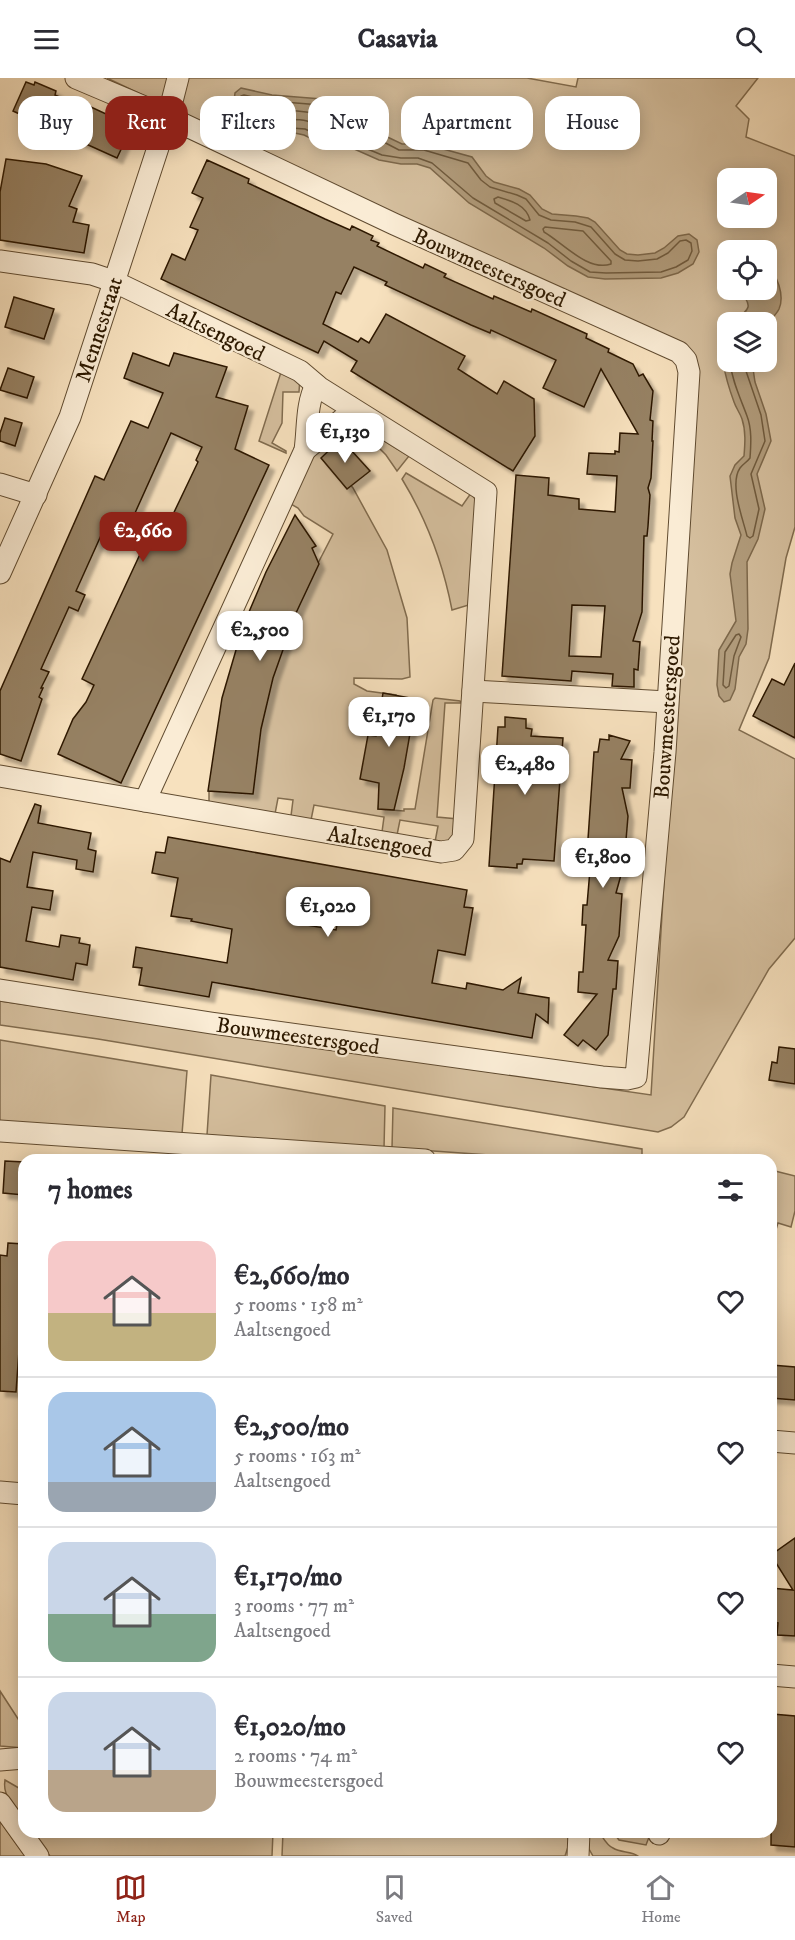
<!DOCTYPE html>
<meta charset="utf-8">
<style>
:root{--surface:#fff;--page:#f2f2f3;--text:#2b2b33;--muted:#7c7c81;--line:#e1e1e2;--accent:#8f2418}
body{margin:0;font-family:"IM FELL DW Pica",serif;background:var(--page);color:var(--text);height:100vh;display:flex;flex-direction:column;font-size:22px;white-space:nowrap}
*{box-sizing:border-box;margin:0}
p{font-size:20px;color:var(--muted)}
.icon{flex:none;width:33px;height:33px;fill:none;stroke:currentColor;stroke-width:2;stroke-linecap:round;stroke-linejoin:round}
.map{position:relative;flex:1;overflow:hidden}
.details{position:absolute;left:18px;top:1076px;width:759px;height:684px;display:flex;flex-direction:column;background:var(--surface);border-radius:18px;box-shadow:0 3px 15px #0003}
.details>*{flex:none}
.top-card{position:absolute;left:18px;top:18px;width:759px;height:54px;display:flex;gap:12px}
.needle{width:39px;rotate:77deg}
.buttons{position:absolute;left:717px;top:90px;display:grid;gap:12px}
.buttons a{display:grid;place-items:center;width:60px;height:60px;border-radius:12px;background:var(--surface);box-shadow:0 3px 15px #0003;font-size:30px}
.price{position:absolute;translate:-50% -51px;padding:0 14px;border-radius:12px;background:#fff;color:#222;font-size:20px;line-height:39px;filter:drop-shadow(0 2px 3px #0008)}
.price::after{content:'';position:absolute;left:50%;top:36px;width:18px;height:14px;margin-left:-9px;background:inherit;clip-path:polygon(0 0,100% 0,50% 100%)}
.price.current{background:var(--accent);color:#fff}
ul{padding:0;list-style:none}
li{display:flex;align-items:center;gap:18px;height:150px;padding:0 30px}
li+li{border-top:2px solid var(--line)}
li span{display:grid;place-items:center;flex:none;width:168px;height:120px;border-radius:18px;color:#555}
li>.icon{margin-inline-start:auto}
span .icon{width:72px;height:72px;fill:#fffc;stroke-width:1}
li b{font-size:26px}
h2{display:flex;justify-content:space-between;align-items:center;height:72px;padding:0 30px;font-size:26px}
.pill{padding:0 21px;border-radius:18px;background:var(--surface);box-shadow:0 3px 15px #0003;font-size:21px;line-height:54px}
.pill.current{background:var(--accent);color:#fff}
header{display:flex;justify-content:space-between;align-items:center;height:78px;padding:0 30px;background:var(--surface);font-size:27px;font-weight:800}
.menu{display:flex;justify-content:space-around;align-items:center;height:84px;border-top:2px solid var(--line);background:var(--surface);font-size:16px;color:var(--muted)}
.menu a{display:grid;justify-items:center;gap:3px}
.menu .current{color:var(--accent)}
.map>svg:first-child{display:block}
</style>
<header><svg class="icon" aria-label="menu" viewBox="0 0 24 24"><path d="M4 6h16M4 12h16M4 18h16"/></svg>Casavia<svg class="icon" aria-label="search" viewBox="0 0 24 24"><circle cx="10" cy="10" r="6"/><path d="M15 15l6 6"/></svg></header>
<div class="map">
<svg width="795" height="1778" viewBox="0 0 795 1778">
<defs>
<filter id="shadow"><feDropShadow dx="5.5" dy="5.5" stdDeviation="1.5" flood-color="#0004"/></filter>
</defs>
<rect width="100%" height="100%" fill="#f7e1be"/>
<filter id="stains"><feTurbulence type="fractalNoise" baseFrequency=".00333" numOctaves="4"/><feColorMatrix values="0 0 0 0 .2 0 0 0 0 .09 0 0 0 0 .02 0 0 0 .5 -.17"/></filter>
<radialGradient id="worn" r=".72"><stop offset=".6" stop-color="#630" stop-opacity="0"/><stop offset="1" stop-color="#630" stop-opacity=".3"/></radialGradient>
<g fill="#d5bf9e" stroke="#816c4f" stroke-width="1.5" fill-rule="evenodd">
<path d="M 107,0 L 527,0 L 576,9 L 578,0 L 758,0 L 736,28 L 749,41 L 746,59 L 795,78 L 795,449 L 786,480 L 769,580 L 739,652 L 795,681 L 795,860 L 769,891 L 684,1039 L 671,1049 L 658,1054 L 98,961 L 0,947 L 0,923 L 651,1017 L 696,280 ZM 728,100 L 766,100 L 766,140 L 728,140 ZM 728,172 L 766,172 L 766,212 L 728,212 ZM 728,244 L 766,244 L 766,284 L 728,284 Z"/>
<polygon points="282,291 300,299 299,314 283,314 282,345 272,365 286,373 286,375 259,363"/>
<polygon points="349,345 358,347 326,378 353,410 387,472 407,540 410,599 402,601 354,600 354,606 367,613 396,617 378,731 404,733 404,731 415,731 433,622 435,620 460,623 461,625 445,625 437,739 458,741 455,757 448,764 435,764 438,748 400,742 397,757 382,754 384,739 314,727 311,742 291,738 293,722 278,720 275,736 209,724 209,712 260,641 273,591 297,526 333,456 304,438 298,430 289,425 315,375"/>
<polygon points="373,356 409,378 397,393 386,377 370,361"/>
<path d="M 406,395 L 462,428 L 471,415 L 477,424 L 472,526 L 452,532 C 443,485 427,442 402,401 Z"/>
<polygon points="0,962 187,993 182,1056 0,1043"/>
<polygon points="211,997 385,1028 384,1070 207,1057"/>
<polygon points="393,1030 642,1071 642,1081 558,1082 392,1070"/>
<polygon points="771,1092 795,1098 795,1133 791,1149 778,1145 771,1168"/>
<polygon points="0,1613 24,1650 24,1670 0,1668"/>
<path d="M 5,1702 L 24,1713 L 24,1742 C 15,1730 2,1718 5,1702 Z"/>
<polygon points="0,1743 25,1778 0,1778"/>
<polygon points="32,1754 273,1754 272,1778 50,1778"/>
<polygon points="283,1754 569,1754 568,1769 565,1778 282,1778"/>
<path d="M 589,1754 L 599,1754 C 603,1759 606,1767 613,1770 C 621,1775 631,1773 638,1778 L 593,1778 L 589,1771 Z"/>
<polygon points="613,1754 651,1754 646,1767 619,1762"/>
</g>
<g fill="#b29d7d" stroke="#7d684b" stroke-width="1.5">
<polygon points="241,10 272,17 322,21 340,25 377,54 402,66 425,66 472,79 486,98 494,104 519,111 530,117 542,131 552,136 576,138 588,140 595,144 620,172 627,176 638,177 655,175 664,170 678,158 689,156 697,162 699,174 693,186 678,195 661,200 605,201 588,199 568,188 544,170 469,125 430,90 417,86 401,86 379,82 352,70 340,71 327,68 304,57 290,54 264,54 251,46 239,35 234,23 235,15"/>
<path d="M 767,187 C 777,197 785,217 779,231 C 776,237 770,242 767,247 L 766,244 L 733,244 C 749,232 755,228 738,212 L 766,212 Z"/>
<path d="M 727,251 L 728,284 L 752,284 L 755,304 L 766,336 L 771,363 L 757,396 L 765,431 L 758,461 L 747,484 L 748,551 L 746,566 L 739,579 L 735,611 L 730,622 L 724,624 L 719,618 L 717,607 L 719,572 L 736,543 L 730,496 L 732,485 L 741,457 L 735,440 L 730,398 L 735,387 L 744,378 C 745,366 746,353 742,341 C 740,335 736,330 734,324 C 726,302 717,273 727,251 Z"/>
</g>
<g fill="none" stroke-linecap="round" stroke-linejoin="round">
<g stroke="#705b3e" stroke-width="1.5">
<polygon points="244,17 271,23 321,27 337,30 374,59 399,72 424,72 468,85 481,102 490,109 517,117 526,121 539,137 551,142 575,144 591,149 615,176 625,182 638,183 657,181 668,175 680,163 686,162 691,165 692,173 688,182 676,189 661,194 606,195 590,194 571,183 548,165 473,120 432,85 418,80 401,80 382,77 353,65 341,65 329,62 305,51 265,48 244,32 240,22 241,18"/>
<path d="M 259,27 L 270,30 L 333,37 L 351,52 L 352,55 C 336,64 322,48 307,43 C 294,40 279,43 268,41 C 264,40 259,35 256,32 L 256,29 Z"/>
<path d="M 498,119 C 512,123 526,127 530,142 L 526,143 L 495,125 L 494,121 Z"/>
<path d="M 545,149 L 583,153 L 611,183 L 611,186 C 588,194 563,165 544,154 L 543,151 Z"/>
<path d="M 730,284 C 732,303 740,319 747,338 C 752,351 751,366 750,380 C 747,384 743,386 740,390 C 729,406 743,441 747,458 L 750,460 L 753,458 L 759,431 L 751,396 L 765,363 L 761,337 L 746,293 L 746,284"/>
<polygon points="739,556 741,559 734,578 729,608 726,610 723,607 725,574 736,557"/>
</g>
</g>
<g fill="#968163" stroke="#2d1900" stroke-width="1.5" fill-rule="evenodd" filter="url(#shadow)">
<polygon points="26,4 34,7 35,4 56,13 55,17 77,27 91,29 132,48 117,80 13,33"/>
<polygon points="6,81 46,86 82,98 69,128 77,131 73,144 89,147 84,175 0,162 0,114"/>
<path d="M 207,82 L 249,101 L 248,105 L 325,141 L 350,152 L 352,148 L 373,158 L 371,162 L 379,165 L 377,168 L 423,190 L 425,186 L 446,196 L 444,199 L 493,221 L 494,218 L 531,234 L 532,231 L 587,256 L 586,260 L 609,271 L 608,274 L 633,286 L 639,298 L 643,296 L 653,313 L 650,342 L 653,343 L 652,363 L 653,363 L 651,400 L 648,410 L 650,417 L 648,448 L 647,458 L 644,458 L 642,534 L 633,563 L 640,564 L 638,592 L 634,591 L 634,609 L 612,608 L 613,596 L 572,593 L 571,603 L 502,598 L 516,397 L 549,400 L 548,417 L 579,421 L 579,431 L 615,434 L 617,398 L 587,396 L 589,375 L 615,376 L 615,373 L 619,374 L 620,355 L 638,356 L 601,291 L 584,329 L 543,310 L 556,282 L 491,252 L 490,255 L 471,247 L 385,207 L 387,204 L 354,189 L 341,216 L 336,214 L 323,246 L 358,264 L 361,260 L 369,265 L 386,236 L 465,278 L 458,291 L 497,316 L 504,303 L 534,321 L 535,358 L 513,393 L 351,293 L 357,283 L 324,263 L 318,275 L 161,201 L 172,176 L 185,182 L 198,152 L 190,149 L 203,120 L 192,115 ZM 572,527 L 605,528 L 601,579 L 569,578 Z"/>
<polygon points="14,219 54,231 44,261 5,249"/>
<path d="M 133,275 L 169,288 L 174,275 L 227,289 L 216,319 L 248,328 L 235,371 L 269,387 L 121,705 L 58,676 L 73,641 L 86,624 L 94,607 L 82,601 L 148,459 L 108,442 L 76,513 L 85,517 L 78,533 L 69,529 L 41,591 L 49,594 L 41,610 L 43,610 L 39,619 L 42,621 L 21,683 L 0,676 L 0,613 L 95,398 L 104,402 L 131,343 L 148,350 L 163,315 L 124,300 ZM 171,355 L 202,369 L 196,382 L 198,384 L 167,449 L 135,435 Z"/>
<polygon points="8,290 34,299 27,320 0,312"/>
<polygon points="5,340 22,345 15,368 0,363 0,355"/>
<polygon points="341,361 370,393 347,411 321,380"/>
<polygon points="295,437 316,468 312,470 319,486 296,535 273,600 261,651 253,716 208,713 222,620 236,572 246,541 266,494"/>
<polygon points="795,585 795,660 753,638 772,601 784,607"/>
<polygon points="383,615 416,621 404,690 394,732 378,731 379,705 360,701 368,657 376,658"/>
<polygon points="505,639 526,641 526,650 532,651 531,658 563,660 554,783 523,781 522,786 517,786 517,790 489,788 498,649 505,649"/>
<polygon points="609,657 630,663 621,681 632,682 630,710 622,710 628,738 624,786 616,815 622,816 619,858 608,882 618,883 616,911 613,911 608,957 596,972 583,962 578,968 564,957 597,916 578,914 579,894 583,894 586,847 582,847 583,827 587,827 591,780 592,761 588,761 594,674 598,674 600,661 609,662"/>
<polygon points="35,726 41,728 38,745 91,755 88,771 96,773 93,794 76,791 77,782 33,774 27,809 53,813 50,832 32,829 26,863 59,869 61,857 80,860 79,865 90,867 87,887 76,885 73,902 0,889 0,780 10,784"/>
<path d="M 168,759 L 467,812 L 464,829 L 473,830 L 465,877 L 438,872 L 432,905 L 466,911 L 467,905 L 503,912 L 521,900 L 518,915 L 549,920 L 548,945 L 536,936 L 532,960 L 212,904 L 209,919 L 139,907 L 142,890 L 133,889 L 136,869 L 227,885 L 232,851 L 191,843 L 192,841 L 171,838 L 178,800 L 152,795 L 156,774 L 165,775 ZM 300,812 L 342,820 L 336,852 L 294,845 Z"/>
<polygon points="779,969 795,971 795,1006 769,1002 772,984 777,985"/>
<polygon points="5,1083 24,1084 24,1117 3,1115"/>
<polygon points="8,1165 24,1166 24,1204 16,1314 0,1313 0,1177 7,1178"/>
<polygon points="771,1287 795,1289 795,1322 771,1320"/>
<polygon points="795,1460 795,1558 777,1557 778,1545 771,1544 771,1510 793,1512 771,1477"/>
<polygon points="772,1636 795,1638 795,1769 771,1767"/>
</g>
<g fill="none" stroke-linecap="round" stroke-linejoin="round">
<defs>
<g id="street">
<polyline points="0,183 92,196 113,203 300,293 320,310 486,414 463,761 454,772 441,774 0,698"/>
<polyline points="305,372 345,339 350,329"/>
<polyline points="0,406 36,417"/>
<polyline points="0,495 70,339 168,39 178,0"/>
<polyline points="473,613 667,624"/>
<path d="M 145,723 L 305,372 C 308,351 306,326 316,307"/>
<polyline points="0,912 211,945 602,999 627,1001 636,999 665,674 689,294 686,282 679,274 394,146 168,39 76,0"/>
<polyline points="0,1053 425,1082"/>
<polyline points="771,1363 795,1365"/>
<polyline points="0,1414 24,1416"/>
<polyline points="771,1597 795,1599"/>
<polyline points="0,1682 24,1680"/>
<polyline points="0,1725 38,1778"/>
<polyline points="659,1756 660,1754"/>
<polyline points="578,1778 579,1754"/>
</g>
</defs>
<use href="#street" stroke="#604b30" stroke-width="23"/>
<use href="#street" stroke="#faecd5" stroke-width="21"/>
</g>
<g text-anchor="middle" stroke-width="4.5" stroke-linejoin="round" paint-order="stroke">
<g font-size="22" fill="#2d1900" stroke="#faecd5">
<text transform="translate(490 189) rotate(24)" y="8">Bouwmeestersgoed</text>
<text transform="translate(98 251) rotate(-72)" y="8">Mennestraat</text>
<text transform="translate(216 253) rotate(26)" y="8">Aaltsengoed</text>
<text transform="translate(666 639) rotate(-86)" y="8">Bouwmeestersgoed</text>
<text transform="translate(380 763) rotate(9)" y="8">Aaltsengoed</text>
<text transform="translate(298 957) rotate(8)" y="8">Bouwmeestersgoed</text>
</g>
</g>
<rect width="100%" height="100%" filter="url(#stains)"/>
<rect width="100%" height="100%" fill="url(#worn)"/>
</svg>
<div class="buttons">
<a><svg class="needle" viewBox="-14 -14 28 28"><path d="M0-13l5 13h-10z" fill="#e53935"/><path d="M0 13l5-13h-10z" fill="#7c7c81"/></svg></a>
<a><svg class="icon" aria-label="locate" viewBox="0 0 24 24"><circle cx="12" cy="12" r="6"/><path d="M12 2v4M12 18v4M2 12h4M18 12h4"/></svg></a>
<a><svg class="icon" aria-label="layers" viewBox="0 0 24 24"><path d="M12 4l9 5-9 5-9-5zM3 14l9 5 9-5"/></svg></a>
</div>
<b class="price" style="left:345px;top:386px">€1,130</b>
<b class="price current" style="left:143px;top:485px">€2,660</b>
<b class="price" style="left:260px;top:584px">€2,500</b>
<b class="price" style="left:389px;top:670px">€1,170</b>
<b class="price" style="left:525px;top:718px">€2,480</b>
<b class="price" style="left:603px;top:811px">€1,800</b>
<b class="price" style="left:328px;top:860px">€1,020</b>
<div class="top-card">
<a class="pill">Buy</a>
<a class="pill current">Rent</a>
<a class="pill">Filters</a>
<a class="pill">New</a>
<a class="pill">Apartment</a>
<a class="pill">House</a>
</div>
<section class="details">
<h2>7 homes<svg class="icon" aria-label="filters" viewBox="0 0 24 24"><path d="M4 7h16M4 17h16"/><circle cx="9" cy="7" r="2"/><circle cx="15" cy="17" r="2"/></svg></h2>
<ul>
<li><span style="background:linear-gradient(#f6c9c9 60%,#c2b280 0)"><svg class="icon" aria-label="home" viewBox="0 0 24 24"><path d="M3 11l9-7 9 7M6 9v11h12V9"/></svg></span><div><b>€2,660/mo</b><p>5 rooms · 158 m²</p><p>Aaltsengoed</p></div><svg class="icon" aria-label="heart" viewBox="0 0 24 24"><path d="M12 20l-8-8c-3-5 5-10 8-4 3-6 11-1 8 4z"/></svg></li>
<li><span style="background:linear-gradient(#a9c7e8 75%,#9aa5b1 0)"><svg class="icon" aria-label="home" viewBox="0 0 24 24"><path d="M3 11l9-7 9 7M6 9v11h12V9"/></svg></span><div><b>€2,500/mo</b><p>5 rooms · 163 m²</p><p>Aaltsengoed</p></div><svg class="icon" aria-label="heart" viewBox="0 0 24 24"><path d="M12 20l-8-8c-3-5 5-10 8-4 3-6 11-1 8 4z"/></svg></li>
<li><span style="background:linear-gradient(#c9d6e8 60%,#7fa58c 0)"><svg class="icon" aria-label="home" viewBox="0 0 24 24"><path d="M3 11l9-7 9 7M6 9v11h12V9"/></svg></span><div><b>€1,170/mo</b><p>3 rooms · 77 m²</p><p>Aaltsengoed</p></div><svg class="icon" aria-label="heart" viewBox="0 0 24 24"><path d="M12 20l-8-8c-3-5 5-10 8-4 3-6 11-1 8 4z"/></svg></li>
<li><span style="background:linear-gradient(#c9d6e8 65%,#b9a48a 0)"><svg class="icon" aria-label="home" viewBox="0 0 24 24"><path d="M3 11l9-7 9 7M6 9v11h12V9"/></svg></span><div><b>€1,020/mo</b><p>2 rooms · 74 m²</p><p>Bouwmeestersgoed</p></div><svg class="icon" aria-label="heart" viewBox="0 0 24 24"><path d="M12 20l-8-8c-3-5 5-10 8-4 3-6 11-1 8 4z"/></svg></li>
</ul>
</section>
</div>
<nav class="menu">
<a class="current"><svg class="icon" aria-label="map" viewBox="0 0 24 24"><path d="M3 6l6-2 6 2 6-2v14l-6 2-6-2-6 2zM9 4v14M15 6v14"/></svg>Map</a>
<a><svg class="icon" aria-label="saved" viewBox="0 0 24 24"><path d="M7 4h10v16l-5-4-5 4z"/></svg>Saved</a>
<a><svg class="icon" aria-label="home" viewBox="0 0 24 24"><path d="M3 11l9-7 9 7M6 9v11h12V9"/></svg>Home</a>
</nav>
